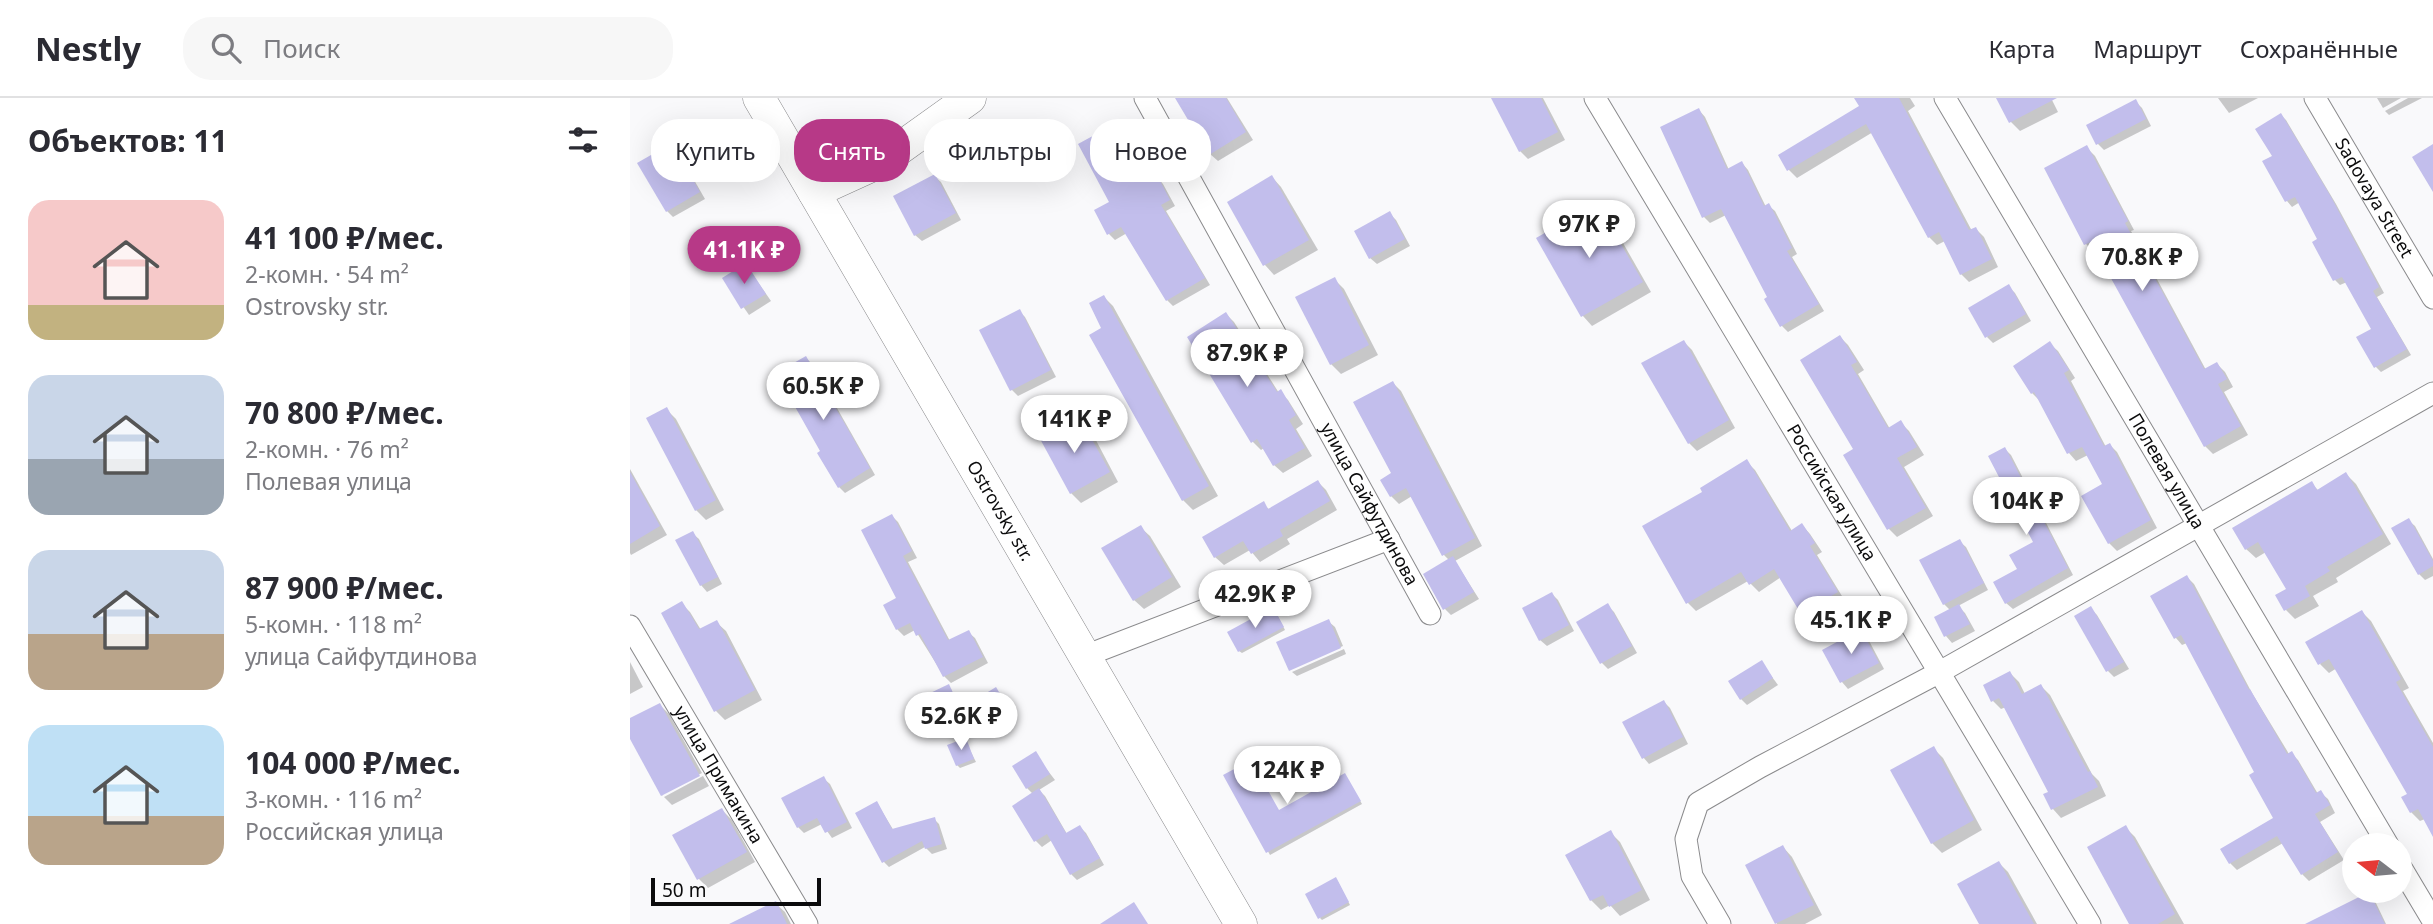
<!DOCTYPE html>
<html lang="ru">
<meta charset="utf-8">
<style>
:root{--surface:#fff;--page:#f7f7f7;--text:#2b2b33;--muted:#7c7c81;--line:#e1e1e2;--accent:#b73987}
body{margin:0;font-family:"Noto Sans",sans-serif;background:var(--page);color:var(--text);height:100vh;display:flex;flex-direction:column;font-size:26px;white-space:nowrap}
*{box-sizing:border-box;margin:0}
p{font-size:23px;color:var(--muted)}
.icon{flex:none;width:38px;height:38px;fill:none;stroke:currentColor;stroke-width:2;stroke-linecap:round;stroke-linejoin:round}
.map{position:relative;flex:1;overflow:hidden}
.details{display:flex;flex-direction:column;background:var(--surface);width:630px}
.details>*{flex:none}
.top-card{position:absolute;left:21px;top:21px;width:665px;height:63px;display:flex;gap:14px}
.needle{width:46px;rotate:286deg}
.controls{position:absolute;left:1712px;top:735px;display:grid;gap:14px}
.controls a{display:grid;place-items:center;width:70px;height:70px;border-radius:50%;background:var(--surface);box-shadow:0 7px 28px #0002;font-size:35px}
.scale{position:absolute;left:21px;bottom:18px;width:170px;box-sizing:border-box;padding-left:7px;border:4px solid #0b0b0c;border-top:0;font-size:19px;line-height:24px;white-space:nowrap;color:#0b0b0c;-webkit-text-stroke:5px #f9f9fb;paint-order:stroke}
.price{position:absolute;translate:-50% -60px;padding:0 16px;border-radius:24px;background:#fff;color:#222;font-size:23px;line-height:46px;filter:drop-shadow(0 2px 4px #0008)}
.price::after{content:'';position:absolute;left:50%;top:42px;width:21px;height:16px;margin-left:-10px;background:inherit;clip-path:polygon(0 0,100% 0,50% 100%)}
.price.current{background:var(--accent);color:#fff}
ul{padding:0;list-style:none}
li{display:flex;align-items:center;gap:21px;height:175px;padding:0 28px}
li span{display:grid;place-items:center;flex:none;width:196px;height:140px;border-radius:21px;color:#555}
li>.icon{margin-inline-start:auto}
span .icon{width:84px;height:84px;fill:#fffc;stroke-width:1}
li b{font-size:30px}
h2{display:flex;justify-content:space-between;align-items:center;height:84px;padding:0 28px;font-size:30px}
.pill{padding:0 24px;border-radius:28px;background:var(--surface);box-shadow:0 7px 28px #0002;font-size:24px;line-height:63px}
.pill.current{background:var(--accent);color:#fff}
header{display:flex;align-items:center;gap:42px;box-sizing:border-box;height:98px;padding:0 35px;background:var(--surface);border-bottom:2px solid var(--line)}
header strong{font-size:33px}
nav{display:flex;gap:38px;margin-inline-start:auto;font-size:24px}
.search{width:490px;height:63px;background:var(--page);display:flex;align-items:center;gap:18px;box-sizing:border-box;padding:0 24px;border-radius:28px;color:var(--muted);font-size:26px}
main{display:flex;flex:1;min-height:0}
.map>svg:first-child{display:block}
</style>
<header>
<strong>Nestly</strong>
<div class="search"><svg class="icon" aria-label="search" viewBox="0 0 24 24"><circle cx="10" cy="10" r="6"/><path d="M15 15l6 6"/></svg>Поиск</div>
<nav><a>Карта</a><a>Маршрут</a><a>Сохранённые</a></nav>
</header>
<main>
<section class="details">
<h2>Объектов: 11<svg class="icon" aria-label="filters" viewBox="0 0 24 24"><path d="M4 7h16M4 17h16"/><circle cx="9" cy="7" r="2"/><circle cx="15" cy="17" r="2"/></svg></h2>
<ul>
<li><span style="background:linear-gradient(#f6c9c9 75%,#c2b280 0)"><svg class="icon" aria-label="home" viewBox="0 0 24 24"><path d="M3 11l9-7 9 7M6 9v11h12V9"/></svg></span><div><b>41 100 ₽/мес.</b><p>2-комн. · 54 m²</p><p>Ostrovsky str.</p></div></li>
<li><span style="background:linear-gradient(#c9d6e8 60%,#9aa5b1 0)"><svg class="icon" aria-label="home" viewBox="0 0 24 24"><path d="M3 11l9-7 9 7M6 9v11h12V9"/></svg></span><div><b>70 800 ₽/мес.</b><p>2-комн. · 76 m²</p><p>Полевая улица</p></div></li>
<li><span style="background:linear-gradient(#c9d6e8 60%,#b9a48a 0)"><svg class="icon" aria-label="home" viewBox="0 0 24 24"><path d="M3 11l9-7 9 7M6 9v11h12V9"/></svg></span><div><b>87 900 ₽/мес.</b><p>5-комн. · 118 m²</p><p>улица Сайфутдинова</p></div></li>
<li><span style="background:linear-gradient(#bfe0f5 65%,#b9a48a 0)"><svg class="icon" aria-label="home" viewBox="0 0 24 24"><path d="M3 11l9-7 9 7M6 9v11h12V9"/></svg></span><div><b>104 000 ₽/мес.</b><p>3-комн. · 116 m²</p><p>Российская улица</p></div></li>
</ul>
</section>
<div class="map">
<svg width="1803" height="826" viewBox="0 0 1803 826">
<rect width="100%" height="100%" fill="#f9f9fb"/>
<g fill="#0003">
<polygon points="547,0 597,0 623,42 588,63 580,56"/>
<polygon points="863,0 913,0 935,42 898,61 890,53"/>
<polygon points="1226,0 1280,0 1285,8 1278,13 1342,133 1346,131 1354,139 1368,169 1339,184 1331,176 1315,143 1307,147 1299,139 1243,34 1167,80 1159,72 1150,58 1231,8"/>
<polygon points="1368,0 1421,0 1428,14 1390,33 1381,24"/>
<polygon points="1588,0 1628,0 1599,15"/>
<polygon points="1747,0 1771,0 1753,10"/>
<polygon points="1778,0 1792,0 1759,17 1755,13"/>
<polygon points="1506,4 1512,10 1521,28 1474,52 1468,46 1458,28"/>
<polygon points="1069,12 1075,19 1099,72 1112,65 1118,72 1136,109 1138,107 1145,113 1167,156 1162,159 1194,213 1158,234 1152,228 1136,201 1140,199 1096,117 1080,125 1074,119"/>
<polygon points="1651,17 1656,22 1706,106 1754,195 1747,199 1781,257 1751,274 1746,269 1743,232 1717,184 1710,187 1705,182 1689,142 1670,104 1662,109 1657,103 1635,64 1645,58"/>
<polygon points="492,24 498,30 525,80 527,79 533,86 545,108 536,113 580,187 543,208 537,202 497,135 485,142 479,136"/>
<polygon points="41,47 48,54 75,101 43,119 37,113"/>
<polygon points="1457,50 1465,58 1504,132 1501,133 1576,272 1587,266 1595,274 1603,289 1594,294 1618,337 1583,356 1575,348 1468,152 1464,154 1456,146 1416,71"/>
<polygon points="304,78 311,84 331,122 292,143 285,137"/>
<polygon points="642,79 651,89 688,152 644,177 635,167 599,104"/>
<polygon points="967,107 977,117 1021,194 962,228 953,218 908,141"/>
<polygon points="760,116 766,122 780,148 747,166 740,160"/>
<polygon points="116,167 141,203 119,217 94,181"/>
<polygon points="704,181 714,191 748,257 711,276 701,266"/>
<polygon points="1379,189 1385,195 1401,223 1363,245 1357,239"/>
<polygon points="474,199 483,208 588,398 563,412 553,402 461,238 473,231"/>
<polygon points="389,213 395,219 426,279 388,298 382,292 351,233"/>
<polygon points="596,216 604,224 649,295 650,294 658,302 673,326 666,331 682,358 653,375 644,367 634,350 631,352 623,344"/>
<polygon points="1210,239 1218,247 1234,272 1228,276 1260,331 1271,325 1279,333 1294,357 1274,369 1303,418 1267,439 1259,431 1216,358 1225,352"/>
<polygon points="1054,244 1062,252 1105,330 1067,353 1059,345"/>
<polygon points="1420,246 1428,253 1445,280 1441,283 1476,349 1480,347 1487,354 1527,430 1487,453 1479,445 1474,386 1458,357 1446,363 1439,355 1410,303 1402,295"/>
<polygon points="176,260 182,266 245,377 215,395 209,389 192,354"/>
<polygon points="763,285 771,293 852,448 825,463 849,501 821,517 815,511 795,476 819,462 814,457 782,398 769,406 761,398 763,376"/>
<polygon points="37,312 46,321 94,412 76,422 66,412"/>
<polygon points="449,320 459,329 488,384 451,405 441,395"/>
<polygon points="1375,351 1381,357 1443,477 1383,511 1376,505 1389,472 1406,444"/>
<polygon points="1116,363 1125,372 1162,433 1172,427 1180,436 1192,454 1187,457 1215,503 1181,523 1172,515 1151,479 1129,494 1118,483 1066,513 1058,505 1075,394"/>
<polygon points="0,371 37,437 1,457 0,455"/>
<polygon points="1716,376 1726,386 1761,446 1706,480 1708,484 1683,498 1689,508 1665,521 1656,512 1658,492 1636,454 1626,460 1616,451 1682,386 1689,393"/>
<polygon points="688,384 696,392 707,412 657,441 660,446 630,464 620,452 594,467 585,459 633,406 640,412"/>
<polygon points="262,418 268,424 287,460 278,464 320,543 338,534 345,540 358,565 321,585 314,578 285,532 274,538 267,531 255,507 268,500"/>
<polygon points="1778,422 1785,428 1803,461 1803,478 1795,482 1789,476"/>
<polygon points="510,429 520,438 551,489 514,511 504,502"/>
<polygon points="62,435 69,441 92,486 77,494 71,487"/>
<polygon points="1329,443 1336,449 1358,492 1328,508 1335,515 1345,533 1322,545 1316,538 1306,520 1321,513 1314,506"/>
<polygon points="1557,479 1564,486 1622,595 1659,656 1661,655 1668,662 1688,696 1691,695 1698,701 1705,715 1690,724 1714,762 1679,783 1672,776 1653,745 1607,772 1600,765 1646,721 1626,675 1557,545 1552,547 1546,540 1522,499"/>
<polygon points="922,496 928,502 944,533 917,548 910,542"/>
<polygon points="51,505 60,514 71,532 86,524 96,533 132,602 95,622 86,613"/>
<polygon points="978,508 984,514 1007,555 978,571 972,565 949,524"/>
<polygon points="1461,511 1467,517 1499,571 1484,579 1478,573 1446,519"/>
<polygon points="645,513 655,532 612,555 609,553"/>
<polygon points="1732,514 1741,523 1779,590 1773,593 1803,645 1803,735 1795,721 1790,723 1781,714 1780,696 1707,570 1699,575 1690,566"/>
<polygon points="698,523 705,529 713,548 661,570 661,572 648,545"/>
<polygon points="1231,533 1237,539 1254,571 1218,591 1212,584 1195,553"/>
<polygon points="714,551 716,556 667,578 662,574"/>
<polygon points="0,564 13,589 0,596"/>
<polygon points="1131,564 1148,587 1117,607 1111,601"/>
<polygon points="1380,575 1389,584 1395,596 1411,588 1420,597 1462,676 1469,683 1476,698 1431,720 1423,711 1415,697 1420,694 1376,609 1371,611 1363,603"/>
<polygon points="321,591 328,607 306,617 303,615"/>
<polygon points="369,594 385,622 362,636 359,633"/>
<polygon points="1034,604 1040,610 1058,646 1019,666 1013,659"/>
<polygon points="30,607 39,616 72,675 33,695 33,698 0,637 0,622"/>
<polygon points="335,642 346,664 330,670 327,667"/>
<polygon points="1303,650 1313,660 1352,732 1312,755 1302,745"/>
<polygon points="405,656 425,682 409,692 415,698 437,736 450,729 456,735 474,767 447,782 441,776 422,742 412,749 405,742 403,696 397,690"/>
<polygon points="73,678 79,688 42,707 34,699"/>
<polygon points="596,678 650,713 717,680 732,706 640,757"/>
<polygon points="193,680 200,686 222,730 202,740 192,726 174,735 168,729"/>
<polygon points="247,705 264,733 304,721 309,726 317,751 302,756 295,749 259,769 254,764"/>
<polygon points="92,712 102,722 125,764 78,790 68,780"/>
<polygon points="1496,730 1505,739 1554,826 1501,826"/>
<polygon points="980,734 990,744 1020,802 990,818 980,807 971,812 961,802"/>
<polygon points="1153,749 1162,759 1192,817 1175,826 1147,826 1117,768"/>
<polygon points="1369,765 1378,774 1407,826 1351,826"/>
<polygon points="708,784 720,807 692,822 690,820"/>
<polygon points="1738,796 1745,803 1756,826 1704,826"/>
<polygon points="145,805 155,814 161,826 112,826"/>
</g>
<g fill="#c2beec">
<polygon points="545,0 596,0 616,34 579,57"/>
<polygon points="861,0 911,0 928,34 889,54"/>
<polygon points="1224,0 1269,0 1339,132 1346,129 1362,161 1330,177 1309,134 1298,140 1236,26 1157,73 1148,57 1229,8"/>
<polygon points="1366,0 1427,0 1379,25"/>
<polygon points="1506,1 1516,21 1466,47 1456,27"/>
<polygon points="1069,10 1097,71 1112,63 1134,108 1139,105 1162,150 1157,153 1189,206 1150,229 1134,201 1137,199 1091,111 1072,120 1030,29"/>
<polygon points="1651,15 1701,99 1749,189 1743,193 1777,251 1744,270 1726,239 1741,231 1712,179 1703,183 1682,144 1687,141 1665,99 1655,104 1632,63 1642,58 1625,31"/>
<polygon points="492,22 523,79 527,77 540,102 531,107 575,180 536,203 491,129 477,137 464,112 479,104 448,46"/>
<polygon points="42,45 70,94 36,114 7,65"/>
<polygon points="1803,46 1803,94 1782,59"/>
<polygon points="1457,47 1498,123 1495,125 1574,271 1587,264 1597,281 1588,286 1611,328 1574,349 1461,144 1454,147 1414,70"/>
<polygon points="305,76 326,115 284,138 263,98"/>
<polygon points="642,77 679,142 633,168 597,104"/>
<polygon points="967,105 1013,184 951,219 906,140"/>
<polygon points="760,113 775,141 739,161 724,133"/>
<polygon points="116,165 136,196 111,211 92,180"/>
<polygon points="705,179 739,247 700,267 665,199"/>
<polygon points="1379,186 1396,216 1355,240 1338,210"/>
<polygon points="474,197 579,388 552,403 459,237 471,230 459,205"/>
<polygon points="390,211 421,272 380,293 349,232"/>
<polygon points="596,214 647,294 651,291 666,317 659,322 675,350 643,368 627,341 621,345 557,239"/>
<polygon points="1210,237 1227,264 1221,267 1258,330 1271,322 1287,349 1267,360 1296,410 1257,432 1213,357 1223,351 1170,262"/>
<polygon points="1054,242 1099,322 1058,346 1011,265"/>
<polygon points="1420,243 1439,272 1434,275 1474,348 1480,345 1521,422 1478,446 1451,398 1472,386 1452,349 1437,356 1404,294 1401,296 1383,268"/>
<polygon points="176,258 240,370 208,390 187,355 190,353 146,275"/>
<polygon points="763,283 845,440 812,458 776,390 760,399 750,382 761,375 723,304"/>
<polygon points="37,309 86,402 65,413 16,320"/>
<polygon points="449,318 480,374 440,396 409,339"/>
<polygon points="1375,349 1438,470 1375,506 1363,484 1387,471 1379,457 1403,444 1358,358"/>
<polygon points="1117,361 1160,433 1172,425 1185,445 1180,448 1208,494 1171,516 1144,471 1119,487 1111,474 1056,506 1012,428 1072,394 1070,390"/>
<polygon points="0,374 30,428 0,446"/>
<polygon points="1716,374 1753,436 1697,469 1700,473 1675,488 1680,498 1654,513 1645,497 1656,491 1628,444 1615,452 1602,430 1682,383 1687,392"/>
<polygon points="688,382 700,403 650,432 653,438 621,456 613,443 584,460 572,439 634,403 638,411"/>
<polygon points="262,416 282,453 273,458 318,542 339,532 353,559 313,579 290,536 286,538 280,525 266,532 253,507 266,500 231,432"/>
<polygon points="1779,420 1803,463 1803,468 1788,477 1761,430"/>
<polygon points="511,427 542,479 503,503 471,450"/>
<polygon points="63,433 88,479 70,488 45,442"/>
<polygon points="1330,441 1354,485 1313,507 1289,462"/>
<polygon points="823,458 844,494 813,512 793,476"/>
<polygon points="1557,477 1619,592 1620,591 1657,656 1662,653 1686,695 1691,692 1700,707 1685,716 1708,754 1671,777 1647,738 1599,766 1590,751 1643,720 1619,677 1624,674 1551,537 1544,541 1520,498"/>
<polygon points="922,494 939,527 909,543 892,510"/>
<polygon points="52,503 69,531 87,522 125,592 84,614 31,515"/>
<polygon points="978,505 1002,548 970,566 946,524"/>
<polygon points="1329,506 1340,526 1314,539 1304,519"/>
<polygon points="1461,508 1494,564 1476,574 1444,518"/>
<polygon points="643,509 654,529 608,554 597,534"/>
<polygon points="1732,512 1771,581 1766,584 1803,649 1803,739 1788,711 1780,715 1771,699 1777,696 1699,561 1688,567 1675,544"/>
<polygon points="699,521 711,550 659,573 646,544"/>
<polygon points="1231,531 1249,565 1210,585 1192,552"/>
<polygon points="1132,562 1143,580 1110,602 1098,583"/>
<polygon points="1380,573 1392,596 1411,586 1458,674 1460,673 1468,689 1421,712 1413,696 1418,694 1369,600 1361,604 1353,587"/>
<polygon points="319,586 327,604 302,616 294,598"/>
<polygon points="366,589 384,619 358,634 340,605"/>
<polygon points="1034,602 1053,639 1012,661 992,624"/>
<polygon points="30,605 70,678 31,698 0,641 0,620"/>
<polygon points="336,640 344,661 326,668 317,647"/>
<polygon points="1304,648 1344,722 1301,746 1260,672"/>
<polygon points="406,653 420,676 396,691 382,668"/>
<polygon points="621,662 649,712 715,675 731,703 636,755 593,677"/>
<polygon points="194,678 217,724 195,735 187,720 167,730 151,700"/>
<polygon points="409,690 436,735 450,727 470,760 440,777 417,736 404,744 382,708"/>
<polygon points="247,703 262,731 305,719 312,746 295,751 292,743 252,765 225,715"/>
<polygon points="92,710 117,754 67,782 42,737"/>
<polygon points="1496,727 1545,816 1528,826 1499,826 1457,749"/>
<polygon points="981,732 1012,792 979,809 973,797 960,803 935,757"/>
<polygon points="1153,747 1184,807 1145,826 1115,767"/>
<polygon points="1369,763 1404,826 1349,826 1327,786"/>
<polygon points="706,779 719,804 688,821 675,796"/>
<polygon points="1739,794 1755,826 1675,826"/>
<polygon points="146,803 157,826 99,826"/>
<polygon points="504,804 518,826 470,826"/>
</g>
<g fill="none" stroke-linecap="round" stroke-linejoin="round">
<defs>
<g id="street">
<path id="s1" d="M 515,0 L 800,516"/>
<path id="s2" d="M 965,0 L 1460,826"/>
<path id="s3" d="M 1315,0 L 1758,747"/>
<path id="s4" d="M 1685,0 L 1803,200"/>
<path id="s5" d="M 0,528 L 177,826"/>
<polyline points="455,558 759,441"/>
<polyline points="1769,766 1803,823"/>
<polyline points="1090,826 1062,778 1056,741 1068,705 1130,669 1308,575 1803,295"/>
</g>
<g id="secondary">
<path id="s6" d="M 129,0 L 611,826"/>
<polyline points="184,94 252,63 340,0"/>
</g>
</defs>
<use href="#street" stroke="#8a8a8c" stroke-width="23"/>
<use href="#secondary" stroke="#8a8a8c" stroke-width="33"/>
<use href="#street" stroke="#fff" stroke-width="21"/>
<use href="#secondary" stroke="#fff" stroke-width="32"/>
</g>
<g text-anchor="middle" stroke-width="5" stroke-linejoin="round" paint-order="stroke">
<g font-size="18" fill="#0b0b0c" stroke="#f9f9fb">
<text dy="6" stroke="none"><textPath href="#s4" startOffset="116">Sadovaya Street</textPath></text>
<text dy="6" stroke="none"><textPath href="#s3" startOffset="434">Полевая улица</textPath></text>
<text dy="6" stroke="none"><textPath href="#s2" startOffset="460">Российская улица</textPath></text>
<text dy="6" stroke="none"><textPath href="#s1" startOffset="464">улица Сайфутдинова</textPath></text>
<text dy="6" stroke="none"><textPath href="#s6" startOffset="478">Ostrovsky str.</textPath></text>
<text dy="6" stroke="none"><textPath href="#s5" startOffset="173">улица Примакина</textPath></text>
</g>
</g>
</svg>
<div class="controls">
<a><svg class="needle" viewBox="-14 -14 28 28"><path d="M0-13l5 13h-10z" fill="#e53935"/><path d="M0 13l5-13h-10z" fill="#7c7c81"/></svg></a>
</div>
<div class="scale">50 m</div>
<b class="price" style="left:959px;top:162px">97K ₽</b>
<b class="price current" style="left:114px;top:188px">41.1K ₽</b>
<b class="price" style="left:1512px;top:195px">70.8K ₽</b>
<b class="price" style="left:617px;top:291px">87.9K ₽</b>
<b class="price" style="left:193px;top:324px">60.5K ₽</b>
<b class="price" style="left:444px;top:357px">141K ₽</b>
<b class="price" style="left:1396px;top:439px">104K ₽</b>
<b class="price" style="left:625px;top:532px">42.9K ₽</b>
<b class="price" style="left:1221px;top:558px">45.1K ₽</b>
<b class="price" style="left:331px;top:654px">52.6K ₽</b>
<b class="price" style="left:657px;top:708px">124K ₽</b>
<div class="top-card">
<a class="pill">Купить</a>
<a class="pill current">Снять</a>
<a class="pill">Фильтры</a>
<a class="pill">Новое</a>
</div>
</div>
</main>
